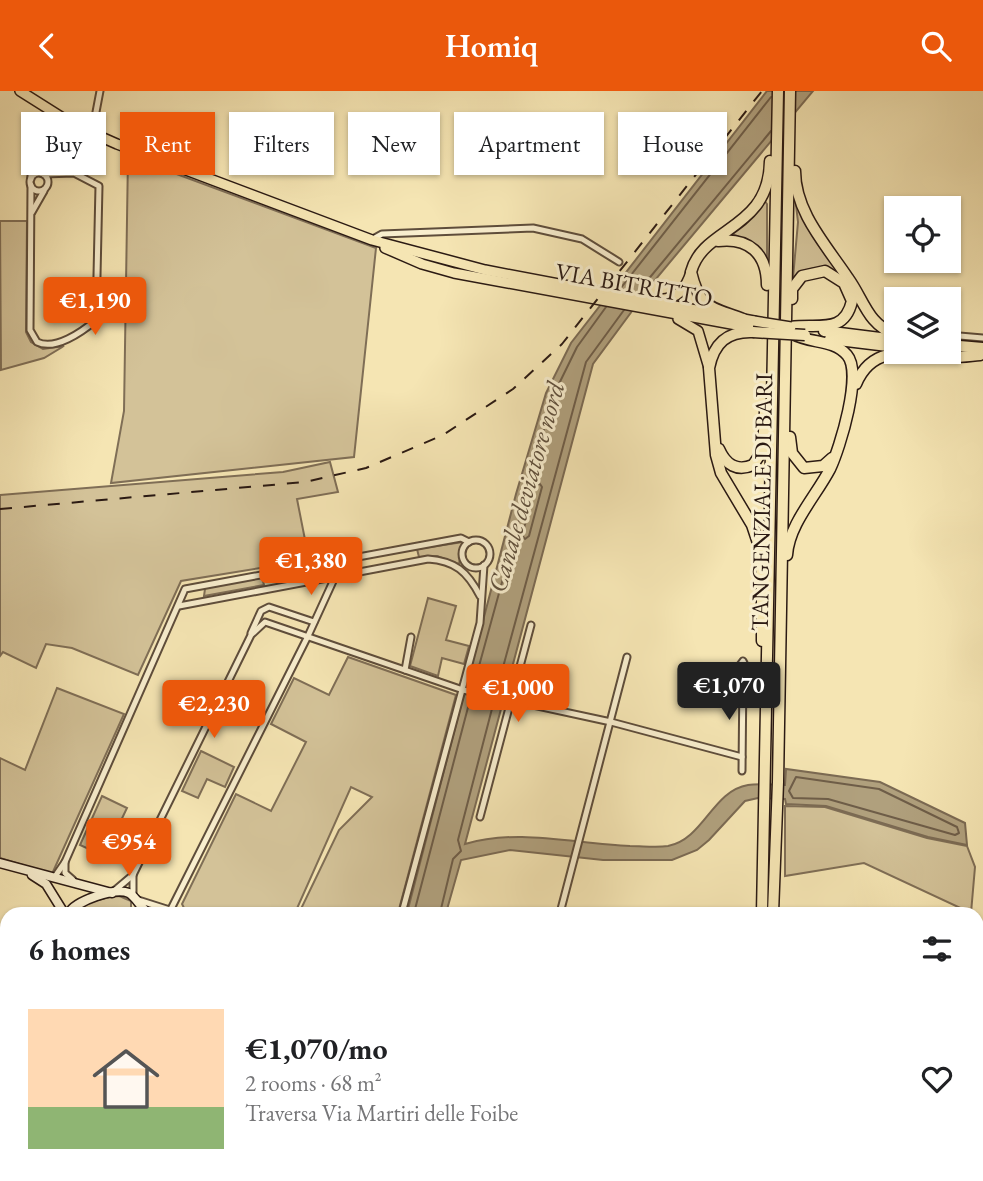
<!DOCTYPE html>
<meta charset="utf-8">
<style>
:root{--surface:#fff;--page:#f6f6f6;--text:#202124;--muted:#757577;--accent:#ea580c}
body{margin:0;font-family:"EB Garamond",serif;background:var(--page);color:var(--text);height:100vh;display:flex;flex-direction:column;font-size:26px;white-space:nowrap}
*{box-sizing:border-box;margin:0}
p{font-size:23px;color:var(--muted)}
.icon{flex:none;width:38px;height:38px;fill:none;stroke:currentColor;stroke-width:2;stroke-linecap:round;stroke-linejoin:round}
.map{position:relative;flex:1;overflow:hidden}
.sheet{position:absolute;left:0px;top:816px;width:984px;height:275px;display:flex;flex-direction:column;background:var(--surface);border-radius:21px 21px 0 0;box-shadow:0 2px 5px #0004}
.sheet>*{flex:none}
.banner{position:absolute;left:21px;top:21px;width:942px;height:63px;display:flex;gap:14px}
.buttons{position:absolute;left:884px;top:105px;display:grid;gap:14px}
.buttons a{display:grid;place-items:center;width:77px;height:77px;border-radius:0px;background:var(--surface);box-shadow:0 2px 5px #0004;font-size:35px}
.price{position:absolute;translate:-50% -60px;padding:0 16px;border-radius:7px;background:var(--accent);color:#fff;font-size:23px;line-height:46px;filter:drop-shadow(0 2px 4px #0008)}
.price::after{content:'';position:absolute;left:50%;top:42px;width:21px;height:16px;margin-left:-10px;background:inherit;clip-path:polygon(0 0,100% 0,50% 100%)}
.price.on{background:#222;color:#fff}
ul{padding:0;list-style:none}
li{display:flex;align-items:center;gap:21px;height:175px;padding:0 28px}
li span{display:grid;place-items:center;flex:none;width:196px;height:140px;border-radius:0px;color:#555}
li>.icon{margin-inline-start:auto}
span .icon{width:84px;height:84px;fill:#fffc;stroke-width:1}
li b{font-size:30px}
h2{display:flex;justify-content:space-between;align-items:center;height:84px;padding:0 28px;font-size:30px}
.chip{padding:0 24px;border-radius:0px;background:var(--surface);box-shadow:0 2px 5px #0004;font-size:24px;line-height:63px}
.chip.on{background:var(--accent);color:#fff}
header{display:flex;justify-content:space-between;align-items:center;height:91px;padding:0 28px;background:var(--accent);color:#fff;font-size:32px;font-weight:600}
.map>svg:first-child{display:block}
</style>
<header><svg class="icon" aria-label="back" viewBox="0 0 24 24"><path d="M15 5l-7 7 7 7"/></svg>Homiq<svg class="icon" aria-label="search" viewBox="0 0 24 24"><circle cx="10" cy="10" r="6"/><path d="M15 15l6 6"/></svg></header>
<div class="map">
<svg width="983" height="1090" viewBox="0 0 983 1090">
<rect width="100%" height="100%" fill="#f5e5b3"/>
<filter id="stains"><feTurbulence type="fractalNoise" baseFrequency=".00286" numOctaves="4"/><feColorMatrix values="0 0 0 0 .2 0 0 0 0 .09 0 0 0 0 .02 0 0 0 .5 -.17"/></filter>
<radialGradient id="worn" r=".72"><stop offset=".6" stop-color="#630" stop-opacity="0"/><stop offset="1" stop-color="#630" stop-opacity=".3"/></radialGradient>
<g fill="#d3c298" stroke="#7f6e56" stroke-width="2">
<polygon points="128,65 376,157 354,366 111,392 124,320"/>
<path d="M 795,106 L 842,186 C 826,174 809,174 793,187 L 798,131 Z"/>
<polygon points="764,109 767,113 767,167 753,152 732,143"/>
<polygon points="0,130 27,130 26,241 31,251 43,258 64,255 44,267 1,279"/>
<polygon points="330,371 338,401 297,408 309,469 181,490 138,584 72,557 46,553 36,577 3,561 0,565 0,404 283,381"/>
<polygon points="463,451 459,473 437,465 419,466 417,458"/>
<polygon points="262,486 264,494 204,505 205,498 202,496"/>
<polygon points="428,507 456,515 446,549 469,555 464,573 442,567 438,585 410,575"/>
<polygon points="348,566 456,604 398,822 299,822 339,739 372,706 351,696 295,822 240,819 205,822 184,817 182,813 236,703 271,720 306,651 271,633 294,587 329,604"/>
<polygon points="57,597 124,623 52,783 0,767 0,667 25,679"/>
<polygon points="201,660 234,676 225,696 207,688 198,707 182,700"/>
<polygon points="102,705 127,717 104,765 80,754"/>
<polygon points="785,715 825,716 927,747 967,755 975,776 971,822 864,772 785,785"/>
<polygon points="117,804 131,810 131,822 73,822 79,814"/>
</g>
<path fill="#b0a07d" stroke="#7b6a53" stroke-width="2" d="M 767,0 L 813,0 L 655,189 L 593,273 L 465,753 C 519,737 575,753 630,755 C 643,755 656,757 668,755 C 704,748 712,700 748,694 C 759,692 774,694 785,694 L 786,678 L 880,691 L 965,732 L 967,754 L 928,746 L 826,715 L 786,713 L 785,708 L 758,707 L 745,710 L 709,749 L 697,759 L 672,769 L 603,769 L 510,759 L 461,769 L 446,822 L 407,822 L 516,403 L 546,302 L 571,252 Z"/>
<g fill="none" stroke-linecap="round" stroke-linejoin="round">
<g stroke="#6e5d48" stroke-width="2">
<polyline points="620,198 771,6"/>
<polyline points="637,202 771,40"/>
<polygon points="540,393 542,396 529,445 525,448 522,444 536,394"/>
<polyline points="473,597 553,305 577,256 606,216"/>
<polyline points="496,602 586,271 624,219"/>
<polygon points="796,686 879,698 957,736 959,742 955,744 828,708 793,707 789,700"/>
<polyline points="414,822 471,605"/>
<polyline points="440,822 453,768 461,760 458,749 494,610"/>
</g>
<defs>
<g id="street">
<polyline points="92,42 100,0"/>
<polyline points="35,46 41,82"/>
<circle cx="39" cy="91" r="9"/>
<polyline points="31,88 31,54 50,19"/>
<path d="M 31,94 L 30,239 L 37,251 C 55,260 82,241 96,229 L 99,95 L 74,82 L 43,83"/>
<polyline points="32,121 44,100"/>
<polyline points="373,148 382,143 533,137 582,148 619,171"/>
<polyline points="948,244 983,247"/>
<circle cx="476" cy="463" r="14"/>
<path d="M 179,515 L 428,468 C 455,470 467,480 480,505"/>
<polyline points="251,542 261,520 269,516 314,531"/>
<polyline points="405,579 411,546"/>
<polyline points="742,680 743,582 740,574 743,570 746,576 743,582"/>
<polyline points="480,726 531,534"/>
<polyline points="65,771 65,782 73,789"/>
<polyline points="133,784 133,805"/>
<polyline points="54,787 65,771 185,498 461,447 469,451"/>
<polyline points="114,800 133,784 251,544 265,531 463,599 611,631 742,666"/>
<polyline points="135,808 179,822"/>
<polyline points="170,820 308,545 335,486 333,469"/>
<polyline points="402,822 480,532 484,474"/>
<polyline points="560,822 627,566"/>
<polyline points="490,1090 492,1083"/>
</g>
<g id="secondary">
<polyline points="0,772 112,802"/>
<polyline points="32,784 46,793 64,822"/>
<path d="M 69,822 C 75,810 115,796 129,802 C 136,806 141,817 148,822"/>
<polyline points="801,1083 843,1090"/>
</g>
<g id="primary">
<polyline points="20,0 74,34 117,53 372,149 485,179 754,230"/>
<polyline points="385,157 422,173 454,182 753,237"/>
<path d="M 657,208 C 676,210 686,198 691,181"/>
<polyline points="678,228 698,240 709,277"/>
</g>
<g id="highway">
<path d="M 795,80 C 795,121 826,154 848,187 C 864,209 867,233 896,244"/>
<path d="M 718,150 C 749,146 767,163 767,194"/>
<path d="M 743,228 C 709,215 700,218 691,181 C 703,135 769,140 770,70"/>
<path d="M 791,236 C 818,232 844,244 852,210 L 844,192 L 825,180 L 802,185 L 792,198 L 792,208"/>
<polyline points="824,240 896,249"/>
<path d="M 753,241 C 727,240 714,252 709,277 L 716,364 L 721,382 L 752,434 L 762,464 L 762,550"/>
<polyline points="830,248 896,256"/>
<polyline points="948,254 983,257"/>
<path d="M 856,293 C 873,252 910,263 946,266 C 957,267 969,265 980,264"/>
<polyline points="790,346 792,362 804,377 823,375 832,367"/>
<path d="M 719,358 C 726,374 737,381 753,374 L 763,359 L 765,321"/>
<path d="M 787,464 C 789,433 816,405 830,378 C 840,357 863,282 847,264 C 833,248 811,253 793,243"/>
<polyline points="762,822 778,0"/>
<polyline points="773,822 778,691 790,0"/>
<polyline points="708,1083 715,1090"/>
<polyline points="854,1083 891,1090"/>
<polyline points="742,1090 742,1083"/>
<polyline points="754,1090 754,1083"/>
</g>
</defs>
<use href="#street" stroke="#5e4d3b" stroke-width="9"/>
<use href="#secondary" stroke="#2b1a13" stroke-width="11"/>
<use href="#primary" stroke="#2b1a13" stroke-width="12"/>
<use href="#highway" stroke="#2b1a13" stroke-width="13"/>
<use href="#street" stroke="#f8eece" stroke-width="5"/>
<use href="#secondary" stroke="#f8eece" stroke-width="8"/>
<use href="#primary" stroke="#f5e5b3" stroke-width="9"/>
<use href="#highway" stroke="#f5e5b3" stroke-width="10"/>
<polyline stroke="#2b1a13" stroke-width="2" stroke-dasharray="12 12" stroke-linecap="butt" points="0,418 305,391 366,377 443,344 513,298 562,253 762,0"/>
<defs>
<polyline id="primary-bridge" points="754,230 791,236"/>
<polyline id="highway-bridge" points="753,241 805,244"/>
</defs>
<use href="#primary-bridge" stroke="#2b1a13" stroke-width="12" stroke-linecap="butt"/>
<use href="#highway-bridge" stroke="#2b1a13" stroke-width="13" stroke-linecap="butt"/>
<use href="#primary-bridge" stroke="#f5e5b3" stroke-width="9"/>
<use href="#highway-bridge" stroke="#f5e5b3" stroke-width="10"/>
</g>
<g text-anchor="middle" stroke-width="6" stroke-linejoin="round" paint-order="stroke">
<g font-size="24" fill="#2b1a13" stroke="#f8eece">
<text transform="translate(634 194) rotate(10)" y="8">VIA BITRITTO</text>
<text transform="translate(762 411) rotate(-89)" y="8">TANGENZIALE DI BARI</text>
</g>
<g font-size="26" font-style="italic" fill="#60503d" stroke="#f8eece">
<text transform="translate(526 396) rotate(-74)" y="9">Canale deviatore nord</text>
</g>
</g>
<rect width="100%" height="100%" filter="url(#stains)"/>
<rect width="100%" height="100%" fill="url(#worn)"/>
</svg>
<div class="buttons">
<a><svg class="icon" aria-label="locate" viewBox="0 0 24 24"><circle cx="12" cy="12" r="6"/><path d="M12 2v4M12 18v4M2 12h4M18 12h4"/></svg></a>
<a><svg class="icon" aria-label="layers" viewBox="0 0 24 24"><path d="M12 4l9 5-9 5-9-5zM3 14l9 5 9-5"/></svg></a>
</div>
<b class="price" style="left:95px;top:246px">€1,190</b>
<b class="price" style="left:311px;top:506px">€1,380</b>
<b class="price on" style="left:729px;top:631px">€1,070</b>
<b class="price" style="left:518px;top:633px">€1,000</b>
<b class="price" style="left:214px;top:649px">€2,230</b>
<b class="price" style="left:129px;top:787px">€954</b>
<div class="banner">
<a class="chip">Buy</a>
<a class="chip on">Rent</a>
<a class="chip">Filters</a>
<a class="chip">New</a>
<a class="chip">Apartment</a>
<a class="chip">House</a>
</div>
<section class="sheet">
<h2>6 homes<svg class="icon" aria-label="filters" viewBox="0 0 24 24"><path d="M4 7h16M4 17h16"/><circle cx="9" cy="7" r="2"/><circle cx="15" cy="17" r="2"/></svg></h2>
<ul>
<li><span style="background:linear-gradient(#ffd9b3 70%,#8fb573 0)"><svg class="icon" aria-label="home" viewBox="0 0 24 24"><path d="M3 11l9-7 9 7M6 9v11h12V9"/></svg></span><div><b>€1,070/mo</b><p>2 rooms · 68 m²</p><p>Traversa Via Martiri delle Foibe</p></div><svg class="icon" aria-label="heart" viewBox="0 0 24 24"><path d="M12 20l-8-8c-3-5 5-10 8-4 3-6 11-1 8 4z"/></svg></li>
</ul>
</section>
</div>
